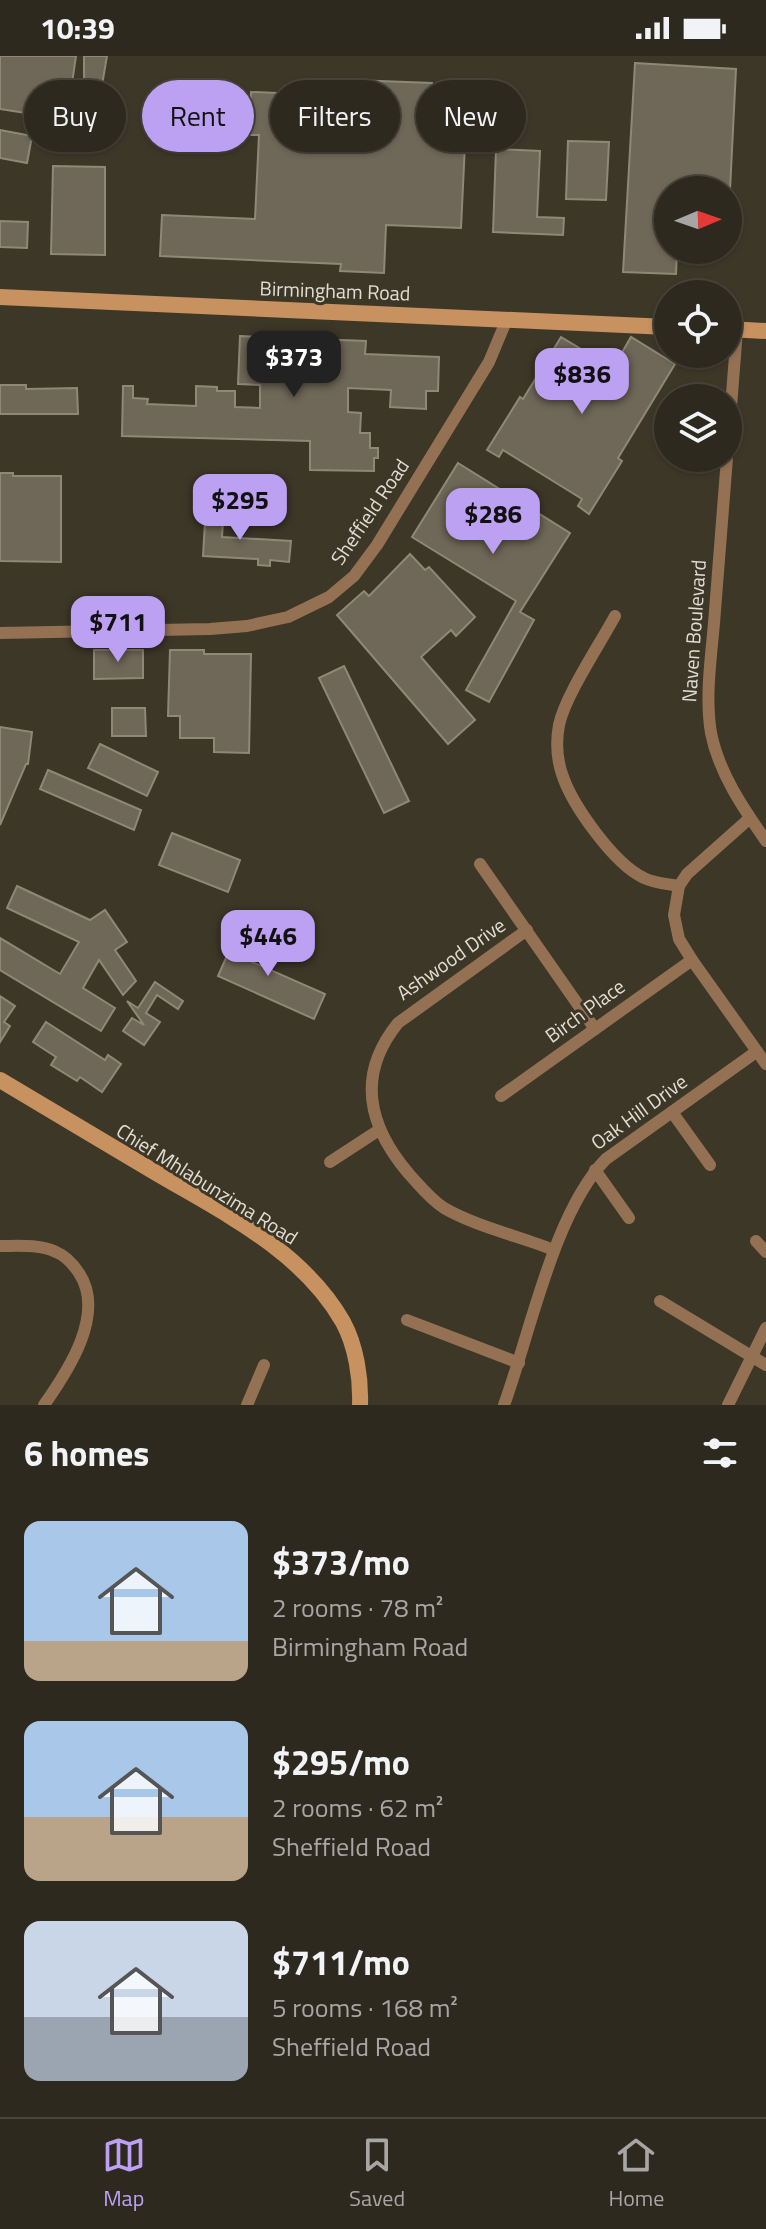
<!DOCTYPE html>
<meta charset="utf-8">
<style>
:root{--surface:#2e291e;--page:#3a352b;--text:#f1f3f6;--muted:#a7a6a4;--line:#49453c;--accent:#bca0f2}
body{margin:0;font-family:"Titillium Web",sans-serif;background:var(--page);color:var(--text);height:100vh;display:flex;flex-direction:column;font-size:30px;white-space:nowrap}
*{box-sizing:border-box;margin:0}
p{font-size:26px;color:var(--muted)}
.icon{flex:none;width:44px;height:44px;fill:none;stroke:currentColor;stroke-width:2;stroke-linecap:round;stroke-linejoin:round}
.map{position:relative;height:1349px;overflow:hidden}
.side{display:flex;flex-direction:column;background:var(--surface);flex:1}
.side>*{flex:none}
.top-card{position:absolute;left:24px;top:24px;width:718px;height:72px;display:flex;gap:16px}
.needle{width:52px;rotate:88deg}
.buttons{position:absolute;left:654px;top:120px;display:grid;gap:16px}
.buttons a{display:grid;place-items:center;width:88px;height:88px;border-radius:50%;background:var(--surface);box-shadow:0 2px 6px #0004,0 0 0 2px var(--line);font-size:40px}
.price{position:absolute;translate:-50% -68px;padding:0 18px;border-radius:16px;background:var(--accent);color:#111;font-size:26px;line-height:52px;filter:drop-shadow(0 2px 4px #0008)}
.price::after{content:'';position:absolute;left:50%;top:48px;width:24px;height:18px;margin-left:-12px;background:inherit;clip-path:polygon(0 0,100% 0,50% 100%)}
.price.selected{background:#222;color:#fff}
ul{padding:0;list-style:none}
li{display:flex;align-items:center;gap:24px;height:200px;padding:0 24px}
li span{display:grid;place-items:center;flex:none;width:224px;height:160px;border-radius:16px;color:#555}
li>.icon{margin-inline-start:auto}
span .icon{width:96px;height:96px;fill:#fffc;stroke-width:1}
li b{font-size:34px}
h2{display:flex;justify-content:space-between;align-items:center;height:96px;padding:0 24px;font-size:34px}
.tag{padding:0 28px;border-radius:36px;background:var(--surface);box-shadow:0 2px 6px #0004,0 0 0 2px var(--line);font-size:28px;line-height:72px}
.tag.selected{background:var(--accent);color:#111}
.status{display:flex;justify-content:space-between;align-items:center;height:56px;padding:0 40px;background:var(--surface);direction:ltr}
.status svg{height:22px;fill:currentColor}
.tabs{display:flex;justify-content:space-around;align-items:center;height:112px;border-top:2px solid var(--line);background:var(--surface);font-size:22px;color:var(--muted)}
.tabs a{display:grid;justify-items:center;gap:4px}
.tabs .selected{color:var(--accent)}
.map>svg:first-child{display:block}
</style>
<div class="status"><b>10:39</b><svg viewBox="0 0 49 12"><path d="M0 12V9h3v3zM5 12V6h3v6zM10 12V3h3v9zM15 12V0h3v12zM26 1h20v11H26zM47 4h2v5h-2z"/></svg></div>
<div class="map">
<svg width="766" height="1349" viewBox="0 0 766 1349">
<rect width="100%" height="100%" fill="#3d3728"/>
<g fill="#6f6757" stroke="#8f8877" stroke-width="2">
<polygon points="0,0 76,0 66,68 44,65 45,60 0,53"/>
<polygon points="84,0 107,0 101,35 105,35 104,89 84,88"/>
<polygon points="635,7 736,13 730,134 668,134 668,194 677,194 676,218 623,216"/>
<polygon points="327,23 432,27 432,42 459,43 457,88 465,88 461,172 386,169 384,217 340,215 341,208 160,200 162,159 255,163 259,79 249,79 251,36 326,39"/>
<polygon points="0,74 32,80 27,107 0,102"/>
<polygon points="568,85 609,86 606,144 566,143"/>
<polygon points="496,93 540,95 537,161 564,162 563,179 493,176"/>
<polygon points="53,110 105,111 105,199 51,198"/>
<polygon points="0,165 28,166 27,192 0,191"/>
<polygon points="240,280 366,285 365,298 439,301 438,335 426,335 426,353 390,351 391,334 348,332 348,356 361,357 360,377 370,377 370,392 378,392 378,402 374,402 374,415 310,414 310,385 122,380 123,330 133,330 133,342 148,343 147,348 196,350 196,330 217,331 217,335 235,335 235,351 260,352 260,329 238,328"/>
<polygon points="561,281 613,312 631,281 675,308 618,402 622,405 589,458 578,450 582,443 503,394 499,401 487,394 520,341 523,343"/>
<polygon points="0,329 26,329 26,333 77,332 78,358 0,358"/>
<polygon points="458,407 570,477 520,556 534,564 489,646 466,634 516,545 412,481"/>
<polygon points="0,417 13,417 13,420 61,420 61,506 0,505"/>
<polygon points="206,449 224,450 222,481 291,485 289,506 270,504 270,510 258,509 258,503 203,500"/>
<polygon points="410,498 425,514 429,511 475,561 456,580 451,574 421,601 475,664 448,688 337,559 364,535 369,540"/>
<polygon points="94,594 143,594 143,622 94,623"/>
<polygon points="170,594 204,594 204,598 251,598 249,697 214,696 214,682 180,682 180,660 168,660"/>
<polygon points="344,610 409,745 384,757 319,622"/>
<polygon points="112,652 145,652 146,680 112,680"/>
<polygon points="0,671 32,676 28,708 26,708 0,769"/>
<polygon points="100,688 158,716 147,740 88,712"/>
<polygon points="48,714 141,754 134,774 40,733"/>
<polygon points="172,777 240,804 228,836 159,809"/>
<polygon points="17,830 90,864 105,854 127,886 115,894 136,925 123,939 99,904 83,932 115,952 101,975 0,914 0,882 60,918 79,886 7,852"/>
<polygon points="249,867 264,874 250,905 325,938 314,963 218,920 229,895 235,898"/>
<polygon points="155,926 183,945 178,953 157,939 146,957 160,966 144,989 123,975 132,962 144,969 127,945 138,952"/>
<polygon points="0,940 15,950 4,966 10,970 0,986"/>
<polygon points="46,966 105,1004 108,999 121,1008 102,1036 80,1021 77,1025 51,1009 56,1001 33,986"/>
</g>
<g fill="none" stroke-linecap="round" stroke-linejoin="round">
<g stroke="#947153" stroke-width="12">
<polyline points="728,389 737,274"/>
<path d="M 727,402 C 723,457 718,512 714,567 C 711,603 705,641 711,677 C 719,717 743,752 766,785"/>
<path d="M 615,560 C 600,588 565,640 559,669 C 556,685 557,703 562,718 C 572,749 614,808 644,822 C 654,827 668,828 679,830"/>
<polyline points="0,577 210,573 247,570 288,561 329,541 354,520 377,489 489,306 507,263"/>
<polyline points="750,762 687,818 679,830 674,859 679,883 692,904 766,1008"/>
<polyline points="480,808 595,973"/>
<path d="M 527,874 L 398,967 C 356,1019 368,1070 409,1118 C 420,1130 430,1143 444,1152 C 477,1171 519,1180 554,1194"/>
<polyline points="501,1040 692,904"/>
<polyline points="672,1056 710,1109"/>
<polyline points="330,1106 379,1074"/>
<polyline points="595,1114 629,1162"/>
<polyline points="756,1185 766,1196"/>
<path d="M 0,1190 C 18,1190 39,1188 56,1196 C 66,1200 73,1208 79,1217 C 106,1258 68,1315 44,1349"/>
<polyline points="660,1245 766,1309"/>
<polyline points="407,1264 519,1307"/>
<polyline points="247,1349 264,1309"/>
<path d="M 504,1349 C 530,1278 554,1156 606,1103 L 756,996"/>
<polyline points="728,1349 766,1272"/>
</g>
<g stroke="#c89160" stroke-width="16">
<polyline points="0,241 668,271"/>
<polyline points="728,273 766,275"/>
<path d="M 0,1024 C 51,1054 102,1085 153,1115 C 222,1156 302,1194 343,1266 C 356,1290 361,1322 360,1349"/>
</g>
</g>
<g text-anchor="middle" stroke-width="6" stroke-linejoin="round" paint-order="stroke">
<g font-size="20" fill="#e2ddd4" stroke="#3d3728">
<text transform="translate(335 235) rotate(2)" y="7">Birmingham Road</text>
<text transform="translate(370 456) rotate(-56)" y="7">Sheffield Road</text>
<text transform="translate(694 575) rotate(-86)" y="7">Naven Boulevard</text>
<text transform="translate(451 903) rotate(-35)" y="7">Ashwood Drive</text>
<text transform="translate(585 955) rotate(-36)" y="7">Birch Place</text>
<text transform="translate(639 1056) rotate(-36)" y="7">Oak Hill Drive</text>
<text transform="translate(207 1128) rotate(32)" y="7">Chief Mhlabunzima Road</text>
</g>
</g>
</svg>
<div class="buttons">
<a><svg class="needle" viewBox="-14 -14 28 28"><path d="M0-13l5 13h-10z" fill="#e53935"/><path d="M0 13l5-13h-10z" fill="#a7a6a4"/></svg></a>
<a><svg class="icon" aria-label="locate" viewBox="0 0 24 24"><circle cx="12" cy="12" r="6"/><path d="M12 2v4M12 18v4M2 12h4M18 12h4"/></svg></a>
<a><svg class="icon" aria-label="layers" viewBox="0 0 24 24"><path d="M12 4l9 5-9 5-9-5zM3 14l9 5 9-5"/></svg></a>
</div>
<b class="price selected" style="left:294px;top:343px">$373</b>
<b class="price" style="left:582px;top:360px">$836</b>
<b class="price" style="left:240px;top:486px">$295</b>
<b class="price" style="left:493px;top:500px">$286</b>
<b class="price" style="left:118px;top:608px">$711</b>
<b class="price" style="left:268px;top:922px">$446</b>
<div class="top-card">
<a class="tag">Buy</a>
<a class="tag selected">Rent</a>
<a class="tag">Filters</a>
<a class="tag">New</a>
</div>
</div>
<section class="side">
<h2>6 homes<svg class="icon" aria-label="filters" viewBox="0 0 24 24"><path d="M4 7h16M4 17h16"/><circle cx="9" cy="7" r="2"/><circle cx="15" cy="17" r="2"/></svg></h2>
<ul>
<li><span style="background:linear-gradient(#a9c7e8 75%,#b9a48a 0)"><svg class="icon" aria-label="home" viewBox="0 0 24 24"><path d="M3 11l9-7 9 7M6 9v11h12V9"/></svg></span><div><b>$373/mo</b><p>2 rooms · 78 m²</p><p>Birmingham Road</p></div></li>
<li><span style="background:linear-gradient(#a9c7e8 60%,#b9a48a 0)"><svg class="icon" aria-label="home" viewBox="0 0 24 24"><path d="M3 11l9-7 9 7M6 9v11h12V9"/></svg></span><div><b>$295/mo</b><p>2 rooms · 62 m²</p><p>Sheffield Road</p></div></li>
<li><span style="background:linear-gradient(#c9d6e8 60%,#9aa5b1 0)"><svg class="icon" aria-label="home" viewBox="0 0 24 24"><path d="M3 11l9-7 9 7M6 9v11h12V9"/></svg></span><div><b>$711/mo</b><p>5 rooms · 168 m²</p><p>Sheffield Road</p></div></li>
</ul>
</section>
<nav class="tabs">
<a class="selected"><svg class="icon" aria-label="map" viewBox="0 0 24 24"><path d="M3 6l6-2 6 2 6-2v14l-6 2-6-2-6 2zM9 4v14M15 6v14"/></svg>Map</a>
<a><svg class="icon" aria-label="saved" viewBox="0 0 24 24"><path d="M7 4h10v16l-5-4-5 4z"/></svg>Saved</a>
<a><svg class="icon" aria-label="home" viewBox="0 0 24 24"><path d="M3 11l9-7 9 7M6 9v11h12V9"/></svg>Home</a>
</nav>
